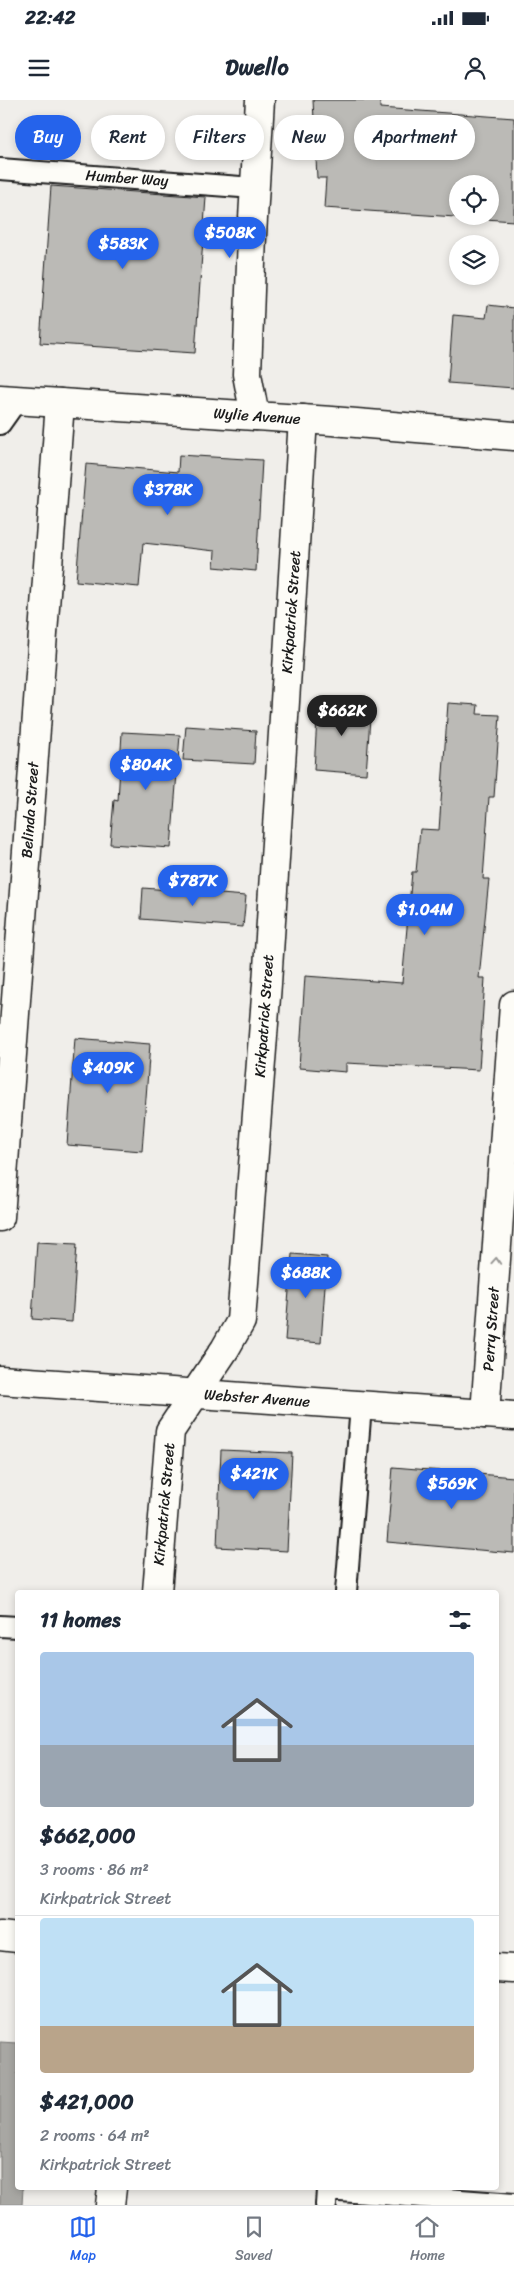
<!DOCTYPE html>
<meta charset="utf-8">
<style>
:root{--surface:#fff;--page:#f6f6f7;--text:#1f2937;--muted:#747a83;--line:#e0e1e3;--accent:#2563eb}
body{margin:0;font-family:Sriracha,sans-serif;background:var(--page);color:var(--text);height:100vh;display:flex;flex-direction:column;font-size:19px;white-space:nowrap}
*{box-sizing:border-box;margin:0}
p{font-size:16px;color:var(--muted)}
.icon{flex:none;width:28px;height:28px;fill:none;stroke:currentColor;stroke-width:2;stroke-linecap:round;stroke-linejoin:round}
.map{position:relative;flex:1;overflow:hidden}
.side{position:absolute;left:15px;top:1490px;width:484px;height:600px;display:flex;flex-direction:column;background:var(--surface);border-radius:5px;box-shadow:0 2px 8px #0003}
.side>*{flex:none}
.guide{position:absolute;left:15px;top:15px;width:485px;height:45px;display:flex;gap:10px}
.buttons{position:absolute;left:449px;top:75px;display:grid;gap:10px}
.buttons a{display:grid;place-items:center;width:50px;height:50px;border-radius:50%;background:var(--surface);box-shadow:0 2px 8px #0003;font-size:25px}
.price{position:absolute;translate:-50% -42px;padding:0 11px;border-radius:18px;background:var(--accent);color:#fff;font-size:16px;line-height:32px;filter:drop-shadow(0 1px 2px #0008)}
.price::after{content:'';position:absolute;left:50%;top:30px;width:15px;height:11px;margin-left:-8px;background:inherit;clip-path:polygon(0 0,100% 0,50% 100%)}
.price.selected{background:#222;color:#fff}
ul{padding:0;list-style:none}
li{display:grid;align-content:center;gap:10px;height:265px;padding:0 25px}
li+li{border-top:1px solid var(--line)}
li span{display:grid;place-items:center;height:155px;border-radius:5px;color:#555}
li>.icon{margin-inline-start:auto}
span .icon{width:90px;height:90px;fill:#fffc;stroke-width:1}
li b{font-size:21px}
h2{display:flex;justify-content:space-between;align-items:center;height:60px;padding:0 25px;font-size:21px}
.tag{padding:0 18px;border-radius:22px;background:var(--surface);box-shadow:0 2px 8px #0003;font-size:18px;line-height:45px}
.tag.selected{background:var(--accent);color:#fff}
.status{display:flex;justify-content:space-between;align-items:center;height:35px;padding:0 25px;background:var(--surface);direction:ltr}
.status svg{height:14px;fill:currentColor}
header{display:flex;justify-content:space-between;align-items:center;height:65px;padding:0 25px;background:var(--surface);font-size:22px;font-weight:800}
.dock{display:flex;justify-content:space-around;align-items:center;height:70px;border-top:1px solid var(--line);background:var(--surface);font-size:14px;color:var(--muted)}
.dock a{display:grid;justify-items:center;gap:2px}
.dock .selected{color:var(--accent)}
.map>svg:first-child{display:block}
</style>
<div class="status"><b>22:42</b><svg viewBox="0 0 49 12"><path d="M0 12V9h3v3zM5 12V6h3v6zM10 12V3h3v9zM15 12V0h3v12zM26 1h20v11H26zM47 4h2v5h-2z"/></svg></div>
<header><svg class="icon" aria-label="menu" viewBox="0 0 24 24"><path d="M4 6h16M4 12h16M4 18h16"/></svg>Dwello<svg class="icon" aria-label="person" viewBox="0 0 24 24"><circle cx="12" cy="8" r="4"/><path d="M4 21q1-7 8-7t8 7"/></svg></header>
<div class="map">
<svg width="514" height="2105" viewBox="0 0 514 2105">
<rect width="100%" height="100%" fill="#f0eeea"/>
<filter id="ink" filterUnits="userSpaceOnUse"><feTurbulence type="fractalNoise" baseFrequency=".02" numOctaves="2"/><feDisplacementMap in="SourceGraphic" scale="10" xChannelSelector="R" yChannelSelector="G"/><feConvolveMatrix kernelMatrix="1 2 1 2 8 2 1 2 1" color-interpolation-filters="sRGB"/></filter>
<g filter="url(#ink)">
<polygon fill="#a8a7a3" stroke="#706f6d" points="0,1942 17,1943 18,2088 23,2088 22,2105 0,2105"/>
<g fill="#bbbab6" stroke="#1c1c1c" fill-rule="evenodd">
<path d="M 313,0 L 380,0 L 380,8 L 514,18 L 514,121 L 324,108 L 326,78 L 317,78 ZM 458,84 L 490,84 L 490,116 L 458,116 Z"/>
<polygon points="51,86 206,97 195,253 40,243"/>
<polygon points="488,205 514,208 514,288 448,283 453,215 486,218"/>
<polygon points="179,355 262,360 256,471 214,467 215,451 143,443 139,487 76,481 86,364 178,372"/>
<polygon points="318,601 371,604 366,674 314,670"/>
<polygon points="448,603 478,605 477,614 500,615 494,697 489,697 483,779 489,779 479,878 485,878 479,970 346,963 346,972 299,968 305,876 402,883 412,772 416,772 420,729 439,730"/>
<polygon points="186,626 256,631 254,664 183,660"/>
<polygon points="122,632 180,635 171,748 110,744 114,700 118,701"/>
<polygon points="143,788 246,796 243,827 141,819"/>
<polygon points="75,938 150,944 142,1051 67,1045"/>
<polygon points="37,1142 77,1144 72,1222 32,1219"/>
<polygon points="292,1154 327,1157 321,1243 285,1240"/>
<polygon points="221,1350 292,1353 287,1451 217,1447"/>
<polygon points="393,1367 514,1377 514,1453 387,1442"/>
</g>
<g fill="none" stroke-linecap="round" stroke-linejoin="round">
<defs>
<g id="lane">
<polyline points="0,69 254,88"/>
<polyline points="0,324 17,300"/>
<polyline points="346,1492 361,1306"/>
<polyline points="0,1526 18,1527"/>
<polyline points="326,2105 327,2090 514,2104"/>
</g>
<g id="street">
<polyline points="0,1117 60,303"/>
<polyline points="0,1280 514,1316"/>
<polyline points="485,1314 514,905"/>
<polyline points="157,1492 170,1331 225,1249 241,1221 267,884 303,319"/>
<polyline points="110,2105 112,2088"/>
</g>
<g id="secondary">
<polyline points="0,299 332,321 514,336"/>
<polyline points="255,316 247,274 252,135 260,0"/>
<polyline points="0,1836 18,1838"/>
<polyline points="496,1868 514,1869"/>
</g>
</defs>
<use href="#lane" stroke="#1c1c1c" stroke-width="24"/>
<use href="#street" stroke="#1c1c1c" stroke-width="31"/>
<use href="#secondary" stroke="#1c1c1c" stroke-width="31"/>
<use href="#lane" stroke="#fdfcf7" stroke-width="20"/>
<use href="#street" stroke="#fdfcf7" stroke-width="28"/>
<use href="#secondary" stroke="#fdfcf7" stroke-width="28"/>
</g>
<defs><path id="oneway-chevron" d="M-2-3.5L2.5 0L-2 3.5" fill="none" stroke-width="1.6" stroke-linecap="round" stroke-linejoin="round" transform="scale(1.25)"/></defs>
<use stroke="#989794" href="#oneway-chevron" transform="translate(496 1161) rotate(-86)"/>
</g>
<g text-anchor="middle" stroke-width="4" stroke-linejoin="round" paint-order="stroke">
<g font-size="15" fill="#1c1c1c" stroke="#fdfcf7">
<text transform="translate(127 78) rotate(4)" y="5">Humber Way</text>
<text transform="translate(257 316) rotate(4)" y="5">Wylie Avenue</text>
<text transform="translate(291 512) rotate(-86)" y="5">Kirkpatrick Street</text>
<text transform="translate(30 710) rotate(-86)" y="5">Belinda Street</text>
<text transform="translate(264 916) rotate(-86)" y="5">Kirkpatrick Street</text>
<text transform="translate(491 1229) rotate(-86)" y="5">Perry Street</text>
<text transform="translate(257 1298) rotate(4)" y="5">Webster Avenue</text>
<text transform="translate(164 1404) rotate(-85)" y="5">Kirkpatrick Street</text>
</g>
</g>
</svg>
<div class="buttons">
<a><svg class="icon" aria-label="locate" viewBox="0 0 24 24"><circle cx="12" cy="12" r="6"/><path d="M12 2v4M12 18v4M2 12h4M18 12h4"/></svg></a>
<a><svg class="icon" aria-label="layers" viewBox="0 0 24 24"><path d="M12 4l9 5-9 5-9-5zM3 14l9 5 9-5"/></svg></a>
</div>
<b class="price" style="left:230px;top:159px">$508K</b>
<b class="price" style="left:123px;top:170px">$583K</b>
<b class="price" style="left:168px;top:416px">$378K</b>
<b class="price selected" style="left:342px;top:637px">$662K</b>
<b class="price" style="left:146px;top:691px">$804K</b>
<b class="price" style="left:193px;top:807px">$787K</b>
<b class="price" style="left:425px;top:836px">$1.04M</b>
<b class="price" style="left:108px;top:994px">$409K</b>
<b class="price" style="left:306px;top:1199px">$688K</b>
<b class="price" style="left:254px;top:1400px">$421K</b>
<b class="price" style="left:452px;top:1410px">$569K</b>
<div class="guide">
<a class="tag selected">Buy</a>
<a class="tag">Rent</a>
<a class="tag">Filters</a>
<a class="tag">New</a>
<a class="tag">Apartment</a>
</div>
<section class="side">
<h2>11 homes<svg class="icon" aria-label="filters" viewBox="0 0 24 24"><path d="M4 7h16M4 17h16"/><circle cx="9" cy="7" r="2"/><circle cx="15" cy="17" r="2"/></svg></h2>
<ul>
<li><span style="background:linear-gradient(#a9c7e8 60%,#9aa5b1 0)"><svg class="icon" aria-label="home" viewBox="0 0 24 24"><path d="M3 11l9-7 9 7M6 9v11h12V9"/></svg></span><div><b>$662,000</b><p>3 rooms · 86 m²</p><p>Kirkpatrick Street</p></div></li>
<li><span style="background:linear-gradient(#bfe0f5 70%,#b9a48a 0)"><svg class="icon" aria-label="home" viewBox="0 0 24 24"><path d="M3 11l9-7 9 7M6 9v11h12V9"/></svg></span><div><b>$421,000</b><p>2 rooms · 64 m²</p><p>Kirkpatrick Street</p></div></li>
</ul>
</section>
</div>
<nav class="dock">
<a class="selected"><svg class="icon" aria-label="map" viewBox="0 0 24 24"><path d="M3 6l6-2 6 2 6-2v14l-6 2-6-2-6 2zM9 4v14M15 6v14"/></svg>Map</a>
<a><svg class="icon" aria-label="saved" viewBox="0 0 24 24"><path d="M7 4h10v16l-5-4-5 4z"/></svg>Saved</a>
<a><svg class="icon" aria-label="home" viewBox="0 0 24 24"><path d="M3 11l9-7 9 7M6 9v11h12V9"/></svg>Home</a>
</nav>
